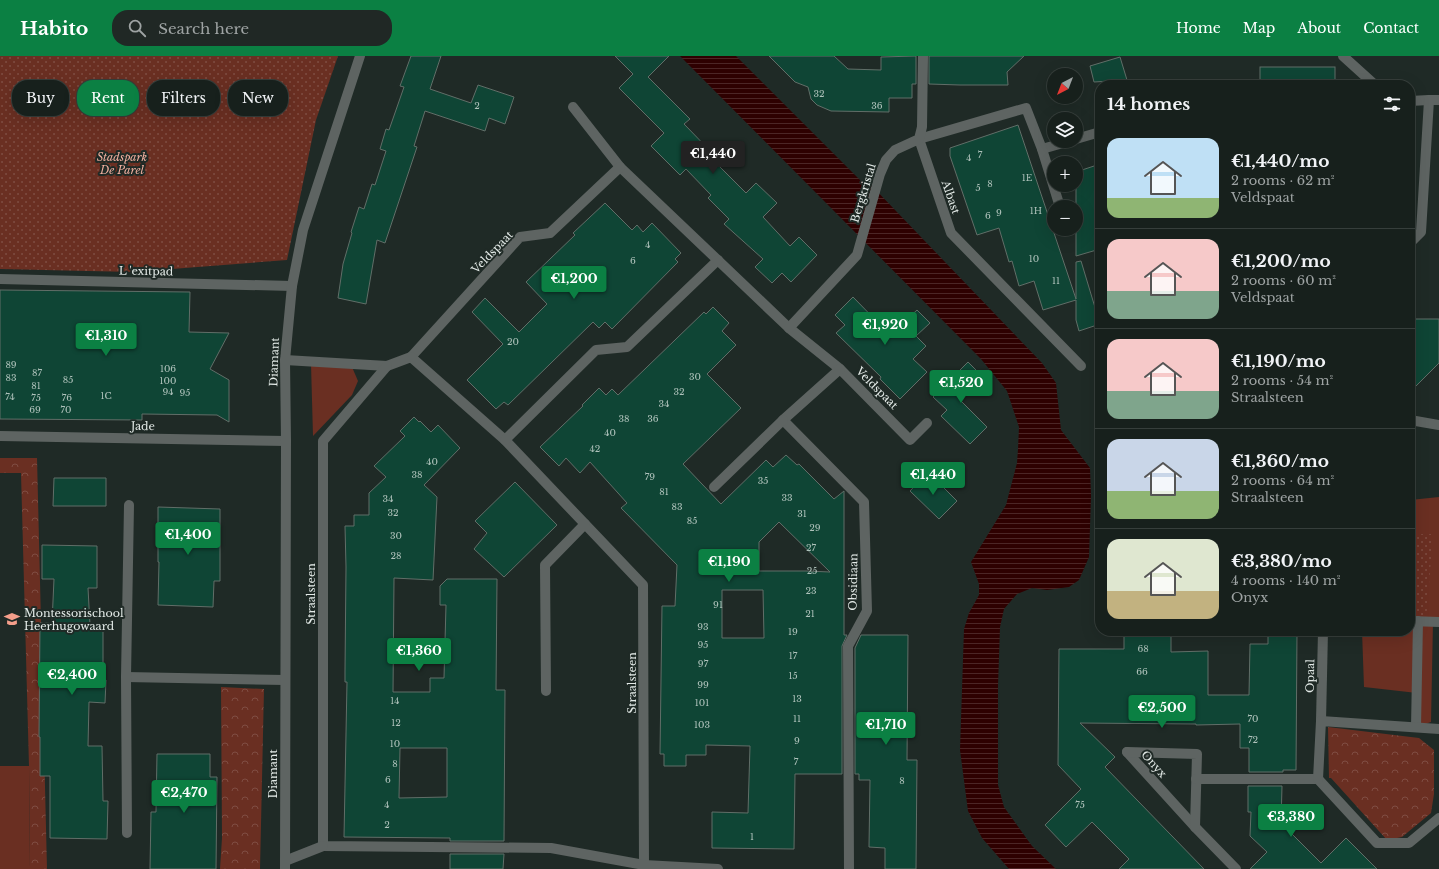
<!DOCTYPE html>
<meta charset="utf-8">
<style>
:root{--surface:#17201c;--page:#202825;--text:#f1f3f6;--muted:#9ea3a3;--line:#363e3b;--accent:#0b8043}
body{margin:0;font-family:"Libre Baskerville",serif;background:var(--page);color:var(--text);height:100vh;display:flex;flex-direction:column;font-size:15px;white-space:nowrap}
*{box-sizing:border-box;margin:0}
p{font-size:13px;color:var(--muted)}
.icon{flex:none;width:22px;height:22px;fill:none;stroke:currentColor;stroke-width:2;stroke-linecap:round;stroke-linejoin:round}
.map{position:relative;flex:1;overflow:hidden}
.panel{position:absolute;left:1095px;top:24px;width:320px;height:556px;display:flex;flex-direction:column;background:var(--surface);border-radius:16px;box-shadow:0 4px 16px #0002,0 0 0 1px var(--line)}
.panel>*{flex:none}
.hud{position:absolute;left:12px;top:24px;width:380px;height:36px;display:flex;gap:8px}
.needle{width:26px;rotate:222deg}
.tools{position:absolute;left:1047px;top:12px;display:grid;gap:8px}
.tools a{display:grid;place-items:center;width:36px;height:36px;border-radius:50%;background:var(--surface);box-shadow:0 4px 16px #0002,0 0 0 1px var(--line);font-size:20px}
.price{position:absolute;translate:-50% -34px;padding:0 9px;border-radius:4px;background:var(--accent);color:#fff;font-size:13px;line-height:26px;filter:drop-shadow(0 1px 2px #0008)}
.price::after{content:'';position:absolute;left:50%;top:24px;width:12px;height:9px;margin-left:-6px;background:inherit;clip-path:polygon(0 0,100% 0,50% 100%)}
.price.selected{background:#222;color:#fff}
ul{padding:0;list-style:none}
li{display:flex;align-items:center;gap:12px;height:100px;padding:0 12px}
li+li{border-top:1px solid var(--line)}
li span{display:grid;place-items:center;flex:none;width:112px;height:80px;border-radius:12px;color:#555}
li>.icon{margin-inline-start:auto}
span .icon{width:48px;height:48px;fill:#fffc;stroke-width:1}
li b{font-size:17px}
h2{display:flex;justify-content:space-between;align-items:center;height:48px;padding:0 12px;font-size:17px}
.chip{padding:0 14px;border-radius:16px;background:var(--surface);box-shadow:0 4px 16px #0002,0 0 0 1px var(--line);font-size:14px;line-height:36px}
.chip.selected{background:var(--accent);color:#fff}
header{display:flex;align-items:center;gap:24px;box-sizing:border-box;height:56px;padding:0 20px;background:var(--accent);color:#fff}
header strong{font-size:19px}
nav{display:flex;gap:22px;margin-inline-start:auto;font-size:14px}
.search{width:280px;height:36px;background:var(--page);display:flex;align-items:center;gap:10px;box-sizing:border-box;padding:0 14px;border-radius:16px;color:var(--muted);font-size:15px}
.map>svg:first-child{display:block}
</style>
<header>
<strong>Habito</strong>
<div class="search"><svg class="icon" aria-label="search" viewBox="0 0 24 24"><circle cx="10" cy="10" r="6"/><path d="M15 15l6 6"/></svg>Search here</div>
<nav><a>Home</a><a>Map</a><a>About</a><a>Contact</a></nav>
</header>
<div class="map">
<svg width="1439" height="813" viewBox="0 0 1439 813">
<defs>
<pattern id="forest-crowns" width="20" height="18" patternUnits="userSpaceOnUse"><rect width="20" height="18" fill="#6a2f22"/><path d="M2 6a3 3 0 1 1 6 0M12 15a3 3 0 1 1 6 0" fill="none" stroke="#7f4d42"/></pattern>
<pattern id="park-dots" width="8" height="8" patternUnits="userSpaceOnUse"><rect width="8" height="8" fill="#6a2f22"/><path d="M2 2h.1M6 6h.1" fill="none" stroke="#7f4d42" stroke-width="1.8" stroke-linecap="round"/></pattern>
<pattern id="water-rules" width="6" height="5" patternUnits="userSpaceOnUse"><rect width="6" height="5" fill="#2e0000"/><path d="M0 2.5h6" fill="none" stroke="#4c2525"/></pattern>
</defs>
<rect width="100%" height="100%" fill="#1f2a26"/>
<g fill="#6a2f22">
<polygon points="311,308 352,311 358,325 352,339 313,380"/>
<polygon points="1439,441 1439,566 1433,566 1431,666 1416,671 1417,637 1364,631 1362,575 1410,575 1410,444"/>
<polygon points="0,710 29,710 30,813 0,813"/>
</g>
<g fill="url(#forest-crowns)">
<polygon points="0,402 37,402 47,813 30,813 29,710 21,417 0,417"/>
<polygon points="221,631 264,633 260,813 220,813 222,782"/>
<polygon points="1328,671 1419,682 1434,694 1434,738 1431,757 1402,781 1387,784 1331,722 1329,722"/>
</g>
<g fill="url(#park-dots)">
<polygon points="0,0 338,0 316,64 287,204 133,216 0,213"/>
<polygon points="1410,478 1433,478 1426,565 1410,565"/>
</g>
<polygon fill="url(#water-rules)" points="680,0 736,0 862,126 871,129 1042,307 1056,327 1061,374 1090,412 1091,440 1089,501 1079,524 1069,531 1047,534 1032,532 1017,538 1004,553 1000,571 998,630 998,729 1004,751 1032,790 1056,813 1009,813 982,782 968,755 960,694 964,573 969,557 979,539 979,528 971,506 1006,449 1017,407 1018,393 1019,371 1007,335 981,303"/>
<g fill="#0f4535" stroke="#616e68" fill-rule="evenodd">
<polygon points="411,0 441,0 430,33 471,47 478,29 514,41 505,68 489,62 485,75 425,55 414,90 417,91 385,187 377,184 366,248 338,242 343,208 352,177 351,176 359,151 364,153 372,128 375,129 386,95 380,93 386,73 389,74 404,31 400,30"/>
<polygon points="615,0 669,0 648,21 690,63 684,68 716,101 713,104 746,137 756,127 777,147 763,161 790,190 799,181 817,199 791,226 782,217 772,227 755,211 763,203 724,168 729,163 708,142 711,139 686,113 680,119 651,90 664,77 619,32 633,18"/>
<polygon points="769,0 834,0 848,13 881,14 881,1 916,0 916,28 912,28 912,42 889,42 889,56 831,55 817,49 811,43 808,31 795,26"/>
<polygon points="929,0 1024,0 1007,16 1008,29 960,29 929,28"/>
<polygon points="1120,1 1127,24 1094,26 1090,10"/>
<rect x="1260" y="11" width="75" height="18"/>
<polygon points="1018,69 1076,243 1076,206 1081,205 1100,268 1079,275 1076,264 1076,244 1043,254 1034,225 1019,230 1012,205 1009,206 999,172 977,179 950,100 950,92"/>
<polygon points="1100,108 1100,193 1076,200 1076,116"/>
<polygon points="605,147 632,174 637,169 643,176 652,167 681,197 675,203 678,206 612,273 605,266 599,272 593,266 508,349 504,346 496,353 467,324 503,288 472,256 485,242 519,276 547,248 526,226 575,179 573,177"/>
<polygon points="0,234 190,236 189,276 229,277 210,313 229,324 229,366 217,359 142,358 142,364 0,363"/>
<polygon points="853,241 890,279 917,254 930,267 916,280 926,290 913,303 927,316 900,343 880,323 881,321 836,277 845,269 835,259"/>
<path d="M 713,251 L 729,267 L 722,275 L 736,289 L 707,318 L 741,352 L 683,408 L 721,448 L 766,404 L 773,411 L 786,399 L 797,409 L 799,408 L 834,443 L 844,435 L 844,579 L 847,579 L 842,590 L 842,718 L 795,718 L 794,793 L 712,792 L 712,756 L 748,757 L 750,690 L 706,689 L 706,699 L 686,699 L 686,710 L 664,710 L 664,698 L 660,698 L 662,550 L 675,550 L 677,509 L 621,452 L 627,447 L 590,406 L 580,417 L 566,402 L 559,410 L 540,391 L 583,350 L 582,349 L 599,332 L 606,339 L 612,333 L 618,339 L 704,256 L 706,258 ZM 779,466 L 830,516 L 806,515 L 759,515 L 759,486 ZM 722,534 L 763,534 L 764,582 L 722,582 Z"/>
<polygon points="1410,263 1439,263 1439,307 1410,336"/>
<polygon points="968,306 982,320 959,343 987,371 970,388 941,360 947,354 933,341"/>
<path d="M 414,361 L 419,366 L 420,365 L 431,376 L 438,369 L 460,392 L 424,429 L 437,441 L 433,524 L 394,522 L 393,636 L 430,636 L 430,622 L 444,622 L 446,549 L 440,549 L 440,530 L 447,523 L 497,523 L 496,634 L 505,634 L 504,785 L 450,785 L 450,782 L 344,781 L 347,626 L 345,626 L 345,615 L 346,511 L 345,470 L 354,470 L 354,459 L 369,459 L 369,437 L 386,421 L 374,410 L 404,381 L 405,380 L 400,375 ZM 400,692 L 447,692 L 447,741 L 399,742 Z"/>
<polygon points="928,416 957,445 939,463 910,435"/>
<polygon points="54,422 106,422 106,450 53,450"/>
<polygon points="515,426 557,469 504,521 474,493 487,477 475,465"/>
<polygon points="158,451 220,453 220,525 214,525 213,551 158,549 159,506 158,506"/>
<polygon points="42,489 97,490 97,532 88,532 90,569 103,569 103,624 106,624 105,647 89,646 88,690 102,690 103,745 108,745 107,783 50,782 50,720 40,720 40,681 39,681 40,567 52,567 54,523 42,523"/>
<polygon points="1124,575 1171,575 1171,596 1208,595 1208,639 1249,639 1250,588 1268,588 1268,575 1297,575 1296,714 1283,714 1283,716 1249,716 1249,692 1240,692 1240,668 1196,669 1196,668 1080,667 1115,701 1105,711 1204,813 1119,813 1129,803 1092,766 1066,791 1045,769 1081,733 1058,709 1059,593 1124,593"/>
<polygon points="861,579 908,579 907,704 917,704 916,813 885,813 885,792 869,791 870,724 859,724 859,718 855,718 855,592"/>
<polygon points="157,698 210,698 210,721 217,721 216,813 150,813 151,756 156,756"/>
<polygon points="1248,730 1282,730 1281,767 1321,807 1346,782 1377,813 1250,813 1267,796 1250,780 1251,756 1248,756"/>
<polygon points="450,798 504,798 503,813 450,813"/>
</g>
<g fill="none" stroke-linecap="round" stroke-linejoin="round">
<g stroke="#5e6462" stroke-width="10">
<polyline points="1343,0 1375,29"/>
<polyline points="1410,45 1429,44"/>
<polyline points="573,51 620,111 789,272 840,313 910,384 927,367"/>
<polyline points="1076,83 1100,76"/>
<polyline points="1042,93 1070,85"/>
<polyline points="1060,151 1042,93 1026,52 919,83 951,177 1081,310"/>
<polyline points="1410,187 1421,176 1429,44 1439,44"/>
<polyline points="0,223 292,230"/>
<polyline points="789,272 857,199 880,118 886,104 895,94 919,83 922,71 923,0"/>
<polyline points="411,301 520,181 550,177 620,111"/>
<polyline points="285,304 387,310 411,301 505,384 643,529 644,809"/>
<polyline points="387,310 323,385 323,790 551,792 644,809 718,813"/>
<polyline points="840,313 783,364 864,446 867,555 848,590 849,813"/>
<polyline points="1410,364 1439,369"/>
<polyline points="0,380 286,385"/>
<polyline points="505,384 596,294 627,291 718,204"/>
<polyline points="714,431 783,364"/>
<polyline points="1410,565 1439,566"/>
<polyline points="126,621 285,624"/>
<polyline points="546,635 545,509 585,468"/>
<polyline points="1321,665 1323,575"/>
<polyline points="1416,671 1418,565"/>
<polyline points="1127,696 1195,771 1236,813"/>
<polyline points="1127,696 1197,698 1195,771"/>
<polyline points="1196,723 1318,723 1377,787 1409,787 1439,762"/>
<polyline points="1318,723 1321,665 1439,673"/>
<polyline points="127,777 126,621 129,449"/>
<polyline points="285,805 323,790"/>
<polyline points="285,813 286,385 285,304 292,230 303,174 360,0"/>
</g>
</g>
<defs>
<symbol id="school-bare" viewBox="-9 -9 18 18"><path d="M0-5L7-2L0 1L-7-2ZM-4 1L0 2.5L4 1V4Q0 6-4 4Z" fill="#f49e8a" stroke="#1f2a26" stroke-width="2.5" paint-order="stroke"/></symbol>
</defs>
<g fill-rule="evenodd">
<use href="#school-bare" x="1" y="552" width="22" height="22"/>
</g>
<g text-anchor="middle" stroke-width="4" stroke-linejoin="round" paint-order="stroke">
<g font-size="9" fill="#afc2bb">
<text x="819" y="41">32</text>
<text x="477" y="53">2</text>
<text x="877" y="53">36</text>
<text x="980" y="102">7</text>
<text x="969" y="105">4</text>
<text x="1027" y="125">1E</text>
<text x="990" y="131">8</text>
<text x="978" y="135">5</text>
<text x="1036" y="158">1H</text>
<text x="999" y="160">9</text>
<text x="988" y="163">6</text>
<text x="648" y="192">4</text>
<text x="1034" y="206">10</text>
<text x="633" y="208">6</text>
<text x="1056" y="228">11</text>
<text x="513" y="289">20</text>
<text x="11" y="312">89</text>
<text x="168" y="316">106</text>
<text x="37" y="320">87</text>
<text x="695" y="324">30</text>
<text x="11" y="325">83</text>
<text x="68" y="327">85</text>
<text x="168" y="328">100</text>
<text x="36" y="333">81</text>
<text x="168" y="339">94</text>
<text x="679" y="339">32</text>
<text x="185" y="340">95</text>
<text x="106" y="343">1C</text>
<text x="10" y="344">74</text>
<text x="36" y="345">75</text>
<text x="67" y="345">76</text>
<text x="664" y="351">34</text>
<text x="35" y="357">69</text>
<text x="66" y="357">70</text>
<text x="624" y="366">38</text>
<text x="653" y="366">36</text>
<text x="610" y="380">40</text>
<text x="595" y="396">42</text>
<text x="432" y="409">40</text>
<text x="417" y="422">38</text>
<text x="650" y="424">79</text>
<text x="763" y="428">35</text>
<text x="664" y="439">81</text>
<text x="787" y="445">33</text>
<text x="388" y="446">34</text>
<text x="677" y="454">83</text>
<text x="393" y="460">32</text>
<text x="802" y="461">31</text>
<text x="692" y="468">85</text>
<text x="815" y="475">29</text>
<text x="396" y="483">30</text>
<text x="811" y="495">27</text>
<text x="396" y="503">28</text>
<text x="812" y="518">25</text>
<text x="811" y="538">23</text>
<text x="718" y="552">91</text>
<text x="810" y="561">21</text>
<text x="703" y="574">93</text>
<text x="793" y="579">19</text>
<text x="703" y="592">95</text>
<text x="1143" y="596">68</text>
<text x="793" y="603">17</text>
<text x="703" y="611">97</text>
<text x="1142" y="619">66</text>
<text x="793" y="623">15</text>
<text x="703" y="632">99</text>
<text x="797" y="646">13</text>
<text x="395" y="648">14</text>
<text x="702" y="650">101</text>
<text x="797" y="666">11</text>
<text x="1253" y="666">70</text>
<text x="396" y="670">12</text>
<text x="702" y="672">103</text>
<text x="1253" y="687">72</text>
<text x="797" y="688">9</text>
<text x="395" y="691">10</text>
<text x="796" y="709">7</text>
<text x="395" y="711">8</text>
<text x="388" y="727">6</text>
<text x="902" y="728">8</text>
<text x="387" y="752">4</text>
<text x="1080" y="752">75</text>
<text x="387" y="772">2</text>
<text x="752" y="784">1</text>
</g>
<g font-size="11" font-style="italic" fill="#f3b1a1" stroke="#1f2a26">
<text x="122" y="105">Stadspark<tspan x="122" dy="13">De Parel</tspan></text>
</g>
<g font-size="11" fill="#e4ebe8" stroke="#1f2a26">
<text transform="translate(863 137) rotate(-73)" y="4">Bergkristal</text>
<text transform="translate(951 141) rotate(71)" y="4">Albast</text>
<text transform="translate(492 196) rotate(-46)" y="4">Veldspaat</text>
<text transform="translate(146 215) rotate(1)" y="4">L 'exitpad</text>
<text transform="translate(274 306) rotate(-88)" y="4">Diamant</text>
<text transform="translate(877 332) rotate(45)" y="4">Veldspaat</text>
<text transform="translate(143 370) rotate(1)" y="4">Jade</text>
<text transform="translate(853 526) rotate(-89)" y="4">Obsidiaan</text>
<text transform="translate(311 538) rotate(-90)" y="4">Straalsteen</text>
<text transform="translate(1310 620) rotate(-89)" y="4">Opaal</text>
<text transform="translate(632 627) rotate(-90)" y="4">Straalsteen</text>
<text transform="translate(1154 708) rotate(48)" y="4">Onyx</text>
<text transform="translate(273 718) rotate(-90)" y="4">Diamant</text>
</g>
<g font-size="11" fill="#e4ebe8" stroke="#1f2a26" text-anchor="start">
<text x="24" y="561">Montessorischool<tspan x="24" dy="13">Heerhugowaard</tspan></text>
</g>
</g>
</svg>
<div class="tools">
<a><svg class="needle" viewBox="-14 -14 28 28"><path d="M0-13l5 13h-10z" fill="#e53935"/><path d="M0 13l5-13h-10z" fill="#9ea3a3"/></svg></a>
<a><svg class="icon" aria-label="layers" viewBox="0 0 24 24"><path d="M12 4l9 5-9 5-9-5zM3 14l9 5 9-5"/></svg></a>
<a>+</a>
<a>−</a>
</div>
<b class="price selected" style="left:713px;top:119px">€1,440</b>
<b class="price" style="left:574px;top:244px">€1,200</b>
<b class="price" style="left:885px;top:290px">€1,920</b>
<b class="price" style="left:106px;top:301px">€1,310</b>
<b class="price" style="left:961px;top:348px">€1,520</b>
<b class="price" style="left:933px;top:440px">€1,440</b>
<b class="price" style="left:188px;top:500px">€1,400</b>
<b class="price" style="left:729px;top:527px">€1,190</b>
<b class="price" style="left:419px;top:616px">€1,360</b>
<b class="price" style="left:72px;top:640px">€2,400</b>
<b class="price" style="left:1162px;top:673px">€2,500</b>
<b class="price" style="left:886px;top:690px">€1,710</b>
<b class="price" style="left:184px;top:758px">€2,470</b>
<b class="price" style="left:1291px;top:782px">€3,380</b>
<div class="hud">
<a class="chip">Buy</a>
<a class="chip selected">Rent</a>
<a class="chip">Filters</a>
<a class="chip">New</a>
</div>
<section class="panel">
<h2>14 homes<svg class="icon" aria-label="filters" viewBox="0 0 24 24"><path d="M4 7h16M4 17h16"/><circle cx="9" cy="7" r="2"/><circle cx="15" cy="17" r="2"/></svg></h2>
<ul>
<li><span style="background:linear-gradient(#bfe0f5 75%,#8fb573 0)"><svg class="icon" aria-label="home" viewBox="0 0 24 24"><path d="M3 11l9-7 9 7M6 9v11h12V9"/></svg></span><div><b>€1,440/mo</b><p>2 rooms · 62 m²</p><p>Veldspaat</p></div></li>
<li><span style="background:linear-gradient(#f6c9c9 65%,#7fa58c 0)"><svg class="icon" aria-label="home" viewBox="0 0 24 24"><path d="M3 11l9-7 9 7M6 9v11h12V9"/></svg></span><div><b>€1,200/mo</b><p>2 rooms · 60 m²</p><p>Veldspaat</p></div></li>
<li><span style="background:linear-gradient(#f6c9c9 65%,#7fa58c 0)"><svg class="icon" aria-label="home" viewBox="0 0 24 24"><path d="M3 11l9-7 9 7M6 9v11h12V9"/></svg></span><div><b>€1,190/mo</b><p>2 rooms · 54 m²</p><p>Straalsteen</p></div></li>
<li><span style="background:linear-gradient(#c9d6e8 65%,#8fb573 0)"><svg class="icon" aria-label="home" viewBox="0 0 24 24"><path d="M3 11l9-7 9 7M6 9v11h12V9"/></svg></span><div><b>€1,360/mo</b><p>2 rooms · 64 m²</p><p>Straalsteen</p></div></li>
<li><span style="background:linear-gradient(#dfe7d0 65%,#c2b280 0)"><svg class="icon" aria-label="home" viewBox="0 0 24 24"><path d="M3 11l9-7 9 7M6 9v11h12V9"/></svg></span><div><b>€3,380/mo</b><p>4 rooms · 140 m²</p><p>Onyx</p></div></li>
</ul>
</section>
</div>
